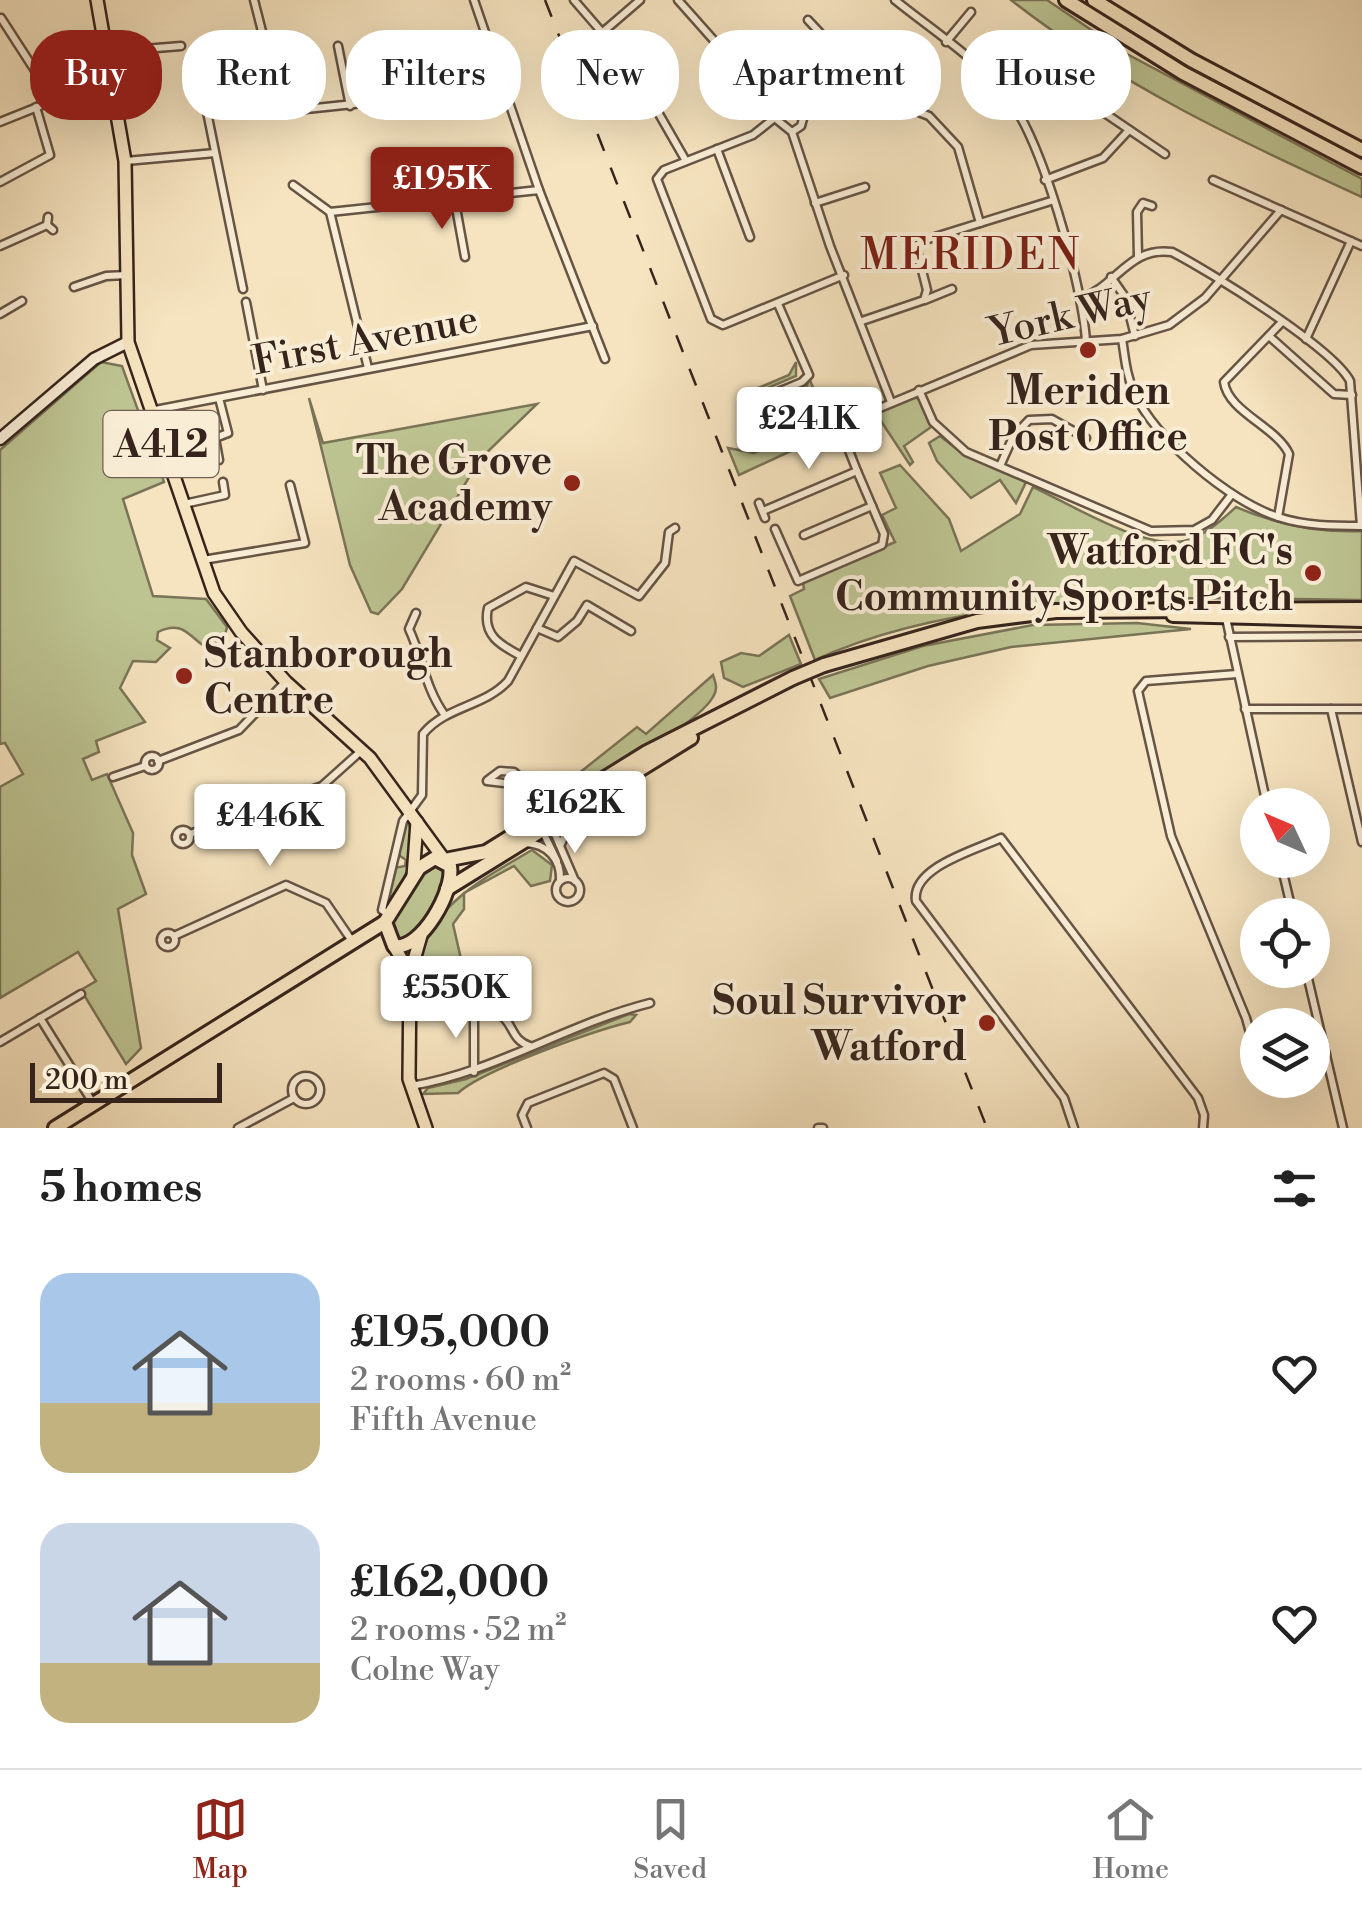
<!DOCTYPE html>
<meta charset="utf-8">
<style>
:root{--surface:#fff;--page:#f6f6f6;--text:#222;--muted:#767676;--line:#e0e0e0;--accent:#8f2418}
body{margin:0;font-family:"Libre Bodoni",serif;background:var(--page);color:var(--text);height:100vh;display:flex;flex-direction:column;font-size:38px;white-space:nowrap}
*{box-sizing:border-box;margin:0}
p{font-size:32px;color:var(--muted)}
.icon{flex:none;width:55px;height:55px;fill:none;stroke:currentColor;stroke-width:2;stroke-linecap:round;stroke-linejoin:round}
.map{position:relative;height:1128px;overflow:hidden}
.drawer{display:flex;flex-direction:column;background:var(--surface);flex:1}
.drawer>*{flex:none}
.banner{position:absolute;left:30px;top:30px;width:1302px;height:90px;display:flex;gap:20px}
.needle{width:65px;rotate:314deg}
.tools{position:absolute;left:1240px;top:788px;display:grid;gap:20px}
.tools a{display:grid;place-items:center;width:90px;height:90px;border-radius:50%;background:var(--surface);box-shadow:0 10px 40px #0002;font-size:50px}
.scale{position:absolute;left:30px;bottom:25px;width:192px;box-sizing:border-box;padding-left:10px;border:5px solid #36241c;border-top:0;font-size:28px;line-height:35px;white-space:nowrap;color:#36241c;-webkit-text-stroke:8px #f9edd6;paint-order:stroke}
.price{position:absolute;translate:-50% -85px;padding:0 22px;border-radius:10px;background:#fff;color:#222;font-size:32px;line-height:65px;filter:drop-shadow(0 2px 5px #0008)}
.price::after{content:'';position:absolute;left:50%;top:60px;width:30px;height:22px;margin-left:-15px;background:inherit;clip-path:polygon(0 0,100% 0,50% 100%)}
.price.current{background:var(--accent);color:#fff}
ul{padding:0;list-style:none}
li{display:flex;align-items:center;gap:30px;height:250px;padding:0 40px}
li span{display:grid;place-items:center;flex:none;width:280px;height:200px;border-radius:30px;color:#555}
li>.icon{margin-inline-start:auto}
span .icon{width:120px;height:120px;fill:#fffc;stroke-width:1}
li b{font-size:42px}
h2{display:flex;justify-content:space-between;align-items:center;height:120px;padding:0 40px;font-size:42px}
.pill{padding:0 35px;border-radius:40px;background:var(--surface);box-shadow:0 10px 40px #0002;font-size:35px;line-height:90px}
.pill.current{background:var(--accent);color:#fff}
.tab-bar{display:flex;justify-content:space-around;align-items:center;height:140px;border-top:2px solid var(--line);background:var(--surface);font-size:28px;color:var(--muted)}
.tab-bar a{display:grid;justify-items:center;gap:5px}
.tab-bar .current{color:var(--accent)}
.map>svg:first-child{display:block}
</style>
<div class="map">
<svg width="1362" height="1128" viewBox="0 0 1362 1128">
<rect width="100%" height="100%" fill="#f6e4c0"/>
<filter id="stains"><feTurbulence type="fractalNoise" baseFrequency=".002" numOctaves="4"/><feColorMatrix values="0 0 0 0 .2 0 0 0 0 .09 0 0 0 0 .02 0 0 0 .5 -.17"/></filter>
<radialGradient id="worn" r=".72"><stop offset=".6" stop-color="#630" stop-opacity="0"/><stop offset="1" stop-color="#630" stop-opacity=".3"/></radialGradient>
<g fill="#bdc492" stroke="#7a7457" stroke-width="2.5">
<path d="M 1011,0 L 1047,0 L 1127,54 L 1362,179 L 1362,197 C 1239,141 1118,84 1011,0 Z"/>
<polygon points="1034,52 1060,71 1028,118 1026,106 1022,108 1015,90 1008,89"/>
<path d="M 101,362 L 122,366 L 164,482 L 123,499 L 153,596 L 206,599 L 227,627 L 225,635 L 207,648 C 190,638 183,619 158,632 L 157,640 L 170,648 L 156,662 L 133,661 L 120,688 L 145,722 L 96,741 L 99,752 L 83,759 L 92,780 L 107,774 L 133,833 L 132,855 L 146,894 L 118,909 L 141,1048 L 126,1064 L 81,990 L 96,981 L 78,952 L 0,998 L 0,787 L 23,774 L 5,743 L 0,744 L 0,450 Z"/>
<polygon points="796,362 796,376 758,392 754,402 765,407 806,390 809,378 829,425 819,430 821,437 739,475 728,448 754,453 825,422 813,395 749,421 739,396 789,375"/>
<polygon points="913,396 920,400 931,427 904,446 913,462 910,465 875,412"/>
<polygon points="309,398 323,443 537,404 480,459 402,589 378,614 371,612 350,565"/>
<polygon points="940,436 963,454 1026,482 1016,503 1000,480 971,498 937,461 929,443"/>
<path d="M 900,465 L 949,519 L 961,551 L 1020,514 L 1033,487 C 1070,504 1144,550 1184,541 C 1203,537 1222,520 1236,507 C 1278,525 1319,533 1362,531 L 1362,600 C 1191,598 973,587 815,660 L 790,596 L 804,589 L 803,582 L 895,542 L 882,515 L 896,508 L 880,473 Z"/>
<polygon points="1137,623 1191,629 1011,647 928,666 830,698 819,679 923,646 1033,625"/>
<polygon points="789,635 801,664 743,687 724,678 721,662 741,653 759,656"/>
<path d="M 713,675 C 716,684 718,689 713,697 C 696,727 597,777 564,797 L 549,797 L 637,727 L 646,734 Z"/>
<path d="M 407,821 C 422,847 403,883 390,906 L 385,903 L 394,868 L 405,866 L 406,860 L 397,854 Z"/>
<path d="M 532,850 L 552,865 L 550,881 L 531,886 L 514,866 L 464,893 L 464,909 L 453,924 L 461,959 L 475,973 L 484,999 L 478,999 L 472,976 L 440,975 L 421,990 C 410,915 478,882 532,850 Z"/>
<polygon points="432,863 444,868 447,880 414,937 395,940 391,923 425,867"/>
<path d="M 629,1014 L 636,1015 L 630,1022 C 593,1031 483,1070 458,1093 L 423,1094 L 428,1088 L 466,1079 Z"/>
</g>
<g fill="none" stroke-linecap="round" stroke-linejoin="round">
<defs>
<g id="street">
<polyline points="254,0 279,98 297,110 504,88"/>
<polyline points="474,0 539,190 605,359"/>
<polyline points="574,0 632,67 686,161"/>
<polyline points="678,0 765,98"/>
<path d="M 895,0 C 932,30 976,58 1006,95 C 1042,138 1082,283 1086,341"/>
<polyline points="1,18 54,100"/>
<polyline points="808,20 880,97 929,116 958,147 980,223"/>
<polyline points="604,31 640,0"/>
<polyline points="946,42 971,12"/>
<polyline points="338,46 350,106"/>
<polyline points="408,50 424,98"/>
<polyline points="107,52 181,46"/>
<polyline points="1056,80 1165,154"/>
<polyline points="783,87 832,47"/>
<polyline points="618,110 648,92"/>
<polyline points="207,112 243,289"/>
<polyline points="772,120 753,135 664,170 657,179 711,319 723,325 844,275"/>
<polyline points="0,122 110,78"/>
<polyline points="792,132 801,126 804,115 783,87 765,98 766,111 792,132 830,246 891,402"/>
<polyline points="717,149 750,237"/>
<polyline points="126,161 215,153"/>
<polyline points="1045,180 1103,158 1129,130"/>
<polyline points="1213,180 1362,246"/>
<polyline points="0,182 50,155 36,107"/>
<polyline points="293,185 330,212"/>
<polyline points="455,202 465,257"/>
<polyline points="815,203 865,187"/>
<polyline points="330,212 539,190"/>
<polyline points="330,212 368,368"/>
<polyline points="48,217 47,225 53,230"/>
<polyline points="0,246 47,225"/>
<polyline points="1138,256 1137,212 1143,203 1152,206"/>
<polyline points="1111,277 1125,297 1135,336"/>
<polyline points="74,287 106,276 127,275"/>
<path d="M 1082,298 C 1117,285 1130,246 1172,252 C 1209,271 1333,348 1350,381 L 1361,526"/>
<polyline points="925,300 952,289"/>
<polyline points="246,302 263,390"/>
<polyline points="0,314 22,301"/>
<polyline points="862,321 924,300 927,290 916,247 922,241 1051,201"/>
<polyline points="1269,336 1334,394 1352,395"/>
<path d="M 1122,339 C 1125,357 1126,375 1134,392 C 1155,439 1229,501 1278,517 C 1305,526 1334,526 1362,526"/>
<polyline points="1306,339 1351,241"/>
<polyline points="919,390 933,422 966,452 1151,531 1194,530 1212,520 1232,494"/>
<polyline points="754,402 802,382 809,375 778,304"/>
<polyline points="150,411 593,326"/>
<polyline points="209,460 219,460 215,438 228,433 219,398"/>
<polyline points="1000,466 1013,437 1029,420 1052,419 1086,438"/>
<polyline points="759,503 765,518"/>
<polyline points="184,504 225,495 223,482"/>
<polyline points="763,511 857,471 839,425 1031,345 1122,339 1169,325 1205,298 1281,210"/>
<path d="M 1278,517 L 1289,454 C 1277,427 1228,412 1224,382 L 1281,323"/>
<polyline points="775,529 798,581 882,545 884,534 857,471"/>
<polyline points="804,535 872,506"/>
<polyline points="203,560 305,543 290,485"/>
<path d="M 416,613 L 409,629 C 423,659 425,687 444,714"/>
<polyline points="1226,618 1267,805"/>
<polyline points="537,628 558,637 577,621 587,605 631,631"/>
<polyline points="1229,637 1362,636"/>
<path d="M 521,656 C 500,645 482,635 488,608 L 526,587 L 554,596"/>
<polyline points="1237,674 1146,681 1138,691 1171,836 1246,1018 1258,1062"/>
<polyline points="1245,709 1362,709"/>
<polyline points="1331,709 1362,842"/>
<circle cx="152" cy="763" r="7"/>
<polyline points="158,761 239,730 285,682"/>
<polyline points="113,777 145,766"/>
<polyline points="488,780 500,771 514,772 543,800 559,804"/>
<polyline points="487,781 512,784 536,819"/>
<polyline points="531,789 545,814"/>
<polyline points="551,825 575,881"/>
<polyline points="514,829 524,811 524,800"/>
<polyline points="542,830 557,861"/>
<circle cx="183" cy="837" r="7"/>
<polyline points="190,834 322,786 361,751"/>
<path d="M 526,843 C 547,844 561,859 560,880"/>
<polyline points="561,844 574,815"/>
<polyline points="1280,860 1293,915"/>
<circle cx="568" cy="890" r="12"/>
<path d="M 389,915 L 382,910 L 403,821 L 422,795 L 423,734 C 446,706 484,707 508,681 L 574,561 L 639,596 L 665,563 L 669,532 L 675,528"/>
<circle cx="168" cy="940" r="7"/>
<polyline points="174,936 286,885 326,903 352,941"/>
<polyline points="1306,970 1343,1128"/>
<path d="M 411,1006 C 435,1006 477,1002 498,1013 C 514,1022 510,1040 530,1046"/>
<polyline points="40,1018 93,1103"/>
<polyline points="0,1042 81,994"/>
<polyline points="1312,1057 1326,1054"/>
<polyline points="474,1072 474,1009"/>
<circle cx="306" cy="1090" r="14"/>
<path d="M 411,1086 C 495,1072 567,1024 650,1003"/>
<polyline points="238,1128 294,1098"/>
<polyline points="527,1128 522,1115 528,1103 604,1073 614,1079 633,1128"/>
<polyline points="818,1128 823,1128"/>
<path d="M 1074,1128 L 1064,1098 L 916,901 C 911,867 976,850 1001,838 L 1198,1098 L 1204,1115 L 1203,1128"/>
</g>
<polyline id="secondary" points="0,439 94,359 128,342"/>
<g id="primary">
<polyline points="97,0 125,161 128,342 214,593 241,632 286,682 370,758 443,858"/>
<polyline points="413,877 417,822"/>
<polyline points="394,946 410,974 409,1079 426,1128"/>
<polyline points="410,974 422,932"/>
</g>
<g id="highway">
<polyline points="1066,0 1183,73 1362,167"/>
<polyline points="1094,0 1191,60 1362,150"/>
<polyline points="1173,615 1362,620"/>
<polyline points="824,665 977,621 1056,611 1362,609"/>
<path d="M 435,858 L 450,866 C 455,890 421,951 394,946 L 385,922 L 419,868 Z"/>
<polyline points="445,860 486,852 647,752 793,678"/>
<polyline points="447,889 691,738"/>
<polyline points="55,1128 385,922"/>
</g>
</defs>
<use href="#street" stroke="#665445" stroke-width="11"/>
<use href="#secondary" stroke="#36241c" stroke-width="15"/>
<use href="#primary" stroke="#36241c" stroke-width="16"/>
<use href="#highway" stroke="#36241c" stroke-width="18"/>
<use href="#street" stroke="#f9edd6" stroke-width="6"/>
<use href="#secondary" stroke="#f9edd6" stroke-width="10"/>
<use href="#primary" stroke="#f6e4c0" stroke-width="11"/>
<use href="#highway" stroke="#f6e4c0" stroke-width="12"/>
<polyline stroke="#36241c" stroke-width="2.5" stroke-dasharray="18 18" stroke-linecap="butt" points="545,0 987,1128"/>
<defs>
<polyline id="highway-bridge" points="793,678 824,665"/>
</defs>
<use href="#highway-bridge" stroke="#36241c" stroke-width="18" stroke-linecap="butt"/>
<use href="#highway-bridge" stroke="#f6e4c0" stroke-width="12"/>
</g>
<g fill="#8f2418" stroke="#f9edd6" stroke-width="4">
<circle cx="1088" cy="350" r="10"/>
<circle cx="572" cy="483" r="10"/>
<circle cx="1313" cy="573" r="10"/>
<circle cx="184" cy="676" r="10"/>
<circle cx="987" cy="1023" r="10"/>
</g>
<g text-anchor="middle" stroke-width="8" stroke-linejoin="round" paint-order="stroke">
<rect fill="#f9edd6" stroke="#706054" stroke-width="2.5" x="103.5" y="411" width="115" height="66" rx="8"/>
<g font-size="38" font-weight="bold" fill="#36241c">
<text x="161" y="457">A412</text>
</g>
<g font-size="40" fill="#36241c" stroke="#f9edd6">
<text transform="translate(1070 314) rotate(-13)" y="14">York Way</text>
<text transform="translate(365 339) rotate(-11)" y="14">First Avenue</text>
</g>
<g font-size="40" font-weight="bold" fill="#36241c" stroke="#f9edd6" text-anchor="end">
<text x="1088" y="404" text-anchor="middle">Meriden<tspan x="1088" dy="46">Post Office</tspan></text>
<text x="552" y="474">The Grove<tspan x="552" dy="46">Academy</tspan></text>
<text x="1293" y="564">Watford FC's<tspan x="1293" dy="46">Community Sports Pitch</tspan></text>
<text x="204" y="667" text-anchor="start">Stanborough<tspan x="204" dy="46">Centre</tspan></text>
<text x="967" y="1014">Soul Survivor<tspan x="967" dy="46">Watford</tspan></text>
</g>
<g font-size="42" letter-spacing="2.5" fill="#7a1f14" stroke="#f9edd6">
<text x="971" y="269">MERIDEN</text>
</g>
</g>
<rect width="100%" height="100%" filter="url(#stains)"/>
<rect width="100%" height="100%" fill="url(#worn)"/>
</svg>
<div class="tools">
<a><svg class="needle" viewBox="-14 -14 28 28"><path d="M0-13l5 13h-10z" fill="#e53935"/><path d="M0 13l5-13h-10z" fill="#767676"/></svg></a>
<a><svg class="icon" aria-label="locate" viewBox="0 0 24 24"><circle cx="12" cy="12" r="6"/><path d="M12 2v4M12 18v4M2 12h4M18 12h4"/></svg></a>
<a><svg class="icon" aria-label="layers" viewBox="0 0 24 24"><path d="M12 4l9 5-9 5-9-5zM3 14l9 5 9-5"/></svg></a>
</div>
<div class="scale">200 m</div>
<b class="price current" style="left:442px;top:232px">£195K</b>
<b class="price" style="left:809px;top:472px">£241K</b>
<b class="price" style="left:575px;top:856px">£162K</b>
<b class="price" style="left:270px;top:869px">£446K</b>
<b class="price" style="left:456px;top:1041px">£550K</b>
<div class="banner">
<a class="pill current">Buy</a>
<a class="pill">Rent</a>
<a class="pill">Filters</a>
<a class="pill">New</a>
<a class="pill">Apartment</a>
<a class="pill">House</a>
</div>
</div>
<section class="drawer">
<h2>5 homes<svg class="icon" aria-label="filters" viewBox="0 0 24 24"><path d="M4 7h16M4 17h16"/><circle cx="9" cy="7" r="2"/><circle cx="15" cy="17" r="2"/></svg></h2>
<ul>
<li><span style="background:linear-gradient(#a9c7e8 65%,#c2b280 0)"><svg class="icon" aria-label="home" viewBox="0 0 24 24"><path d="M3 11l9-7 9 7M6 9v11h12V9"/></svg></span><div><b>£195,000</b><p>2 rooms · 60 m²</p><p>Fifth Avenue</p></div><svg class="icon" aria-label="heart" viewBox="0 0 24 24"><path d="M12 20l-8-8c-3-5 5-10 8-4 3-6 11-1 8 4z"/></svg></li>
<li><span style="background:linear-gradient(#c9d6e8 70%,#c2b280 0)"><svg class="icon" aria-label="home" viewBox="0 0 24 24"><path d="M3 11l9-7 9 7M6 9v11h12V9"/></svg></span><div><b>£162,000</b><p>2 rooms · 52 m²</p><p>Colne Way</p></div><svg class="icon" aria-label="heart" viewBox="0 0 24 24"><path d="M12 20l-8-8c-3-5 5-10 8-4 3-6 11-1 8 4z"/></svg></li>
</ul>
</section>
<nav class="tab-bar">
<a class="current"><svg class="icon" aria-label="map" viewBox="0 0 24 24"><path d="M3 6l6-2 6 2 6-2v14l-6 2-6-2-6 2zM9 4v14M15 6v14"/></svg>Map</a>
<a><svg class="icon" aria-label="saved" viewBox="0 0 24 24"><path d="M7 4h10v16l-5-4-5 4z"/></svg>Saved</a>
<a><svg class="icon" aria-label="home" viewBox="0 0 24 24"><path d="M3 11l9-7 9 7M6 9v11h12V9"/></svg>Home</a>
</nav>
